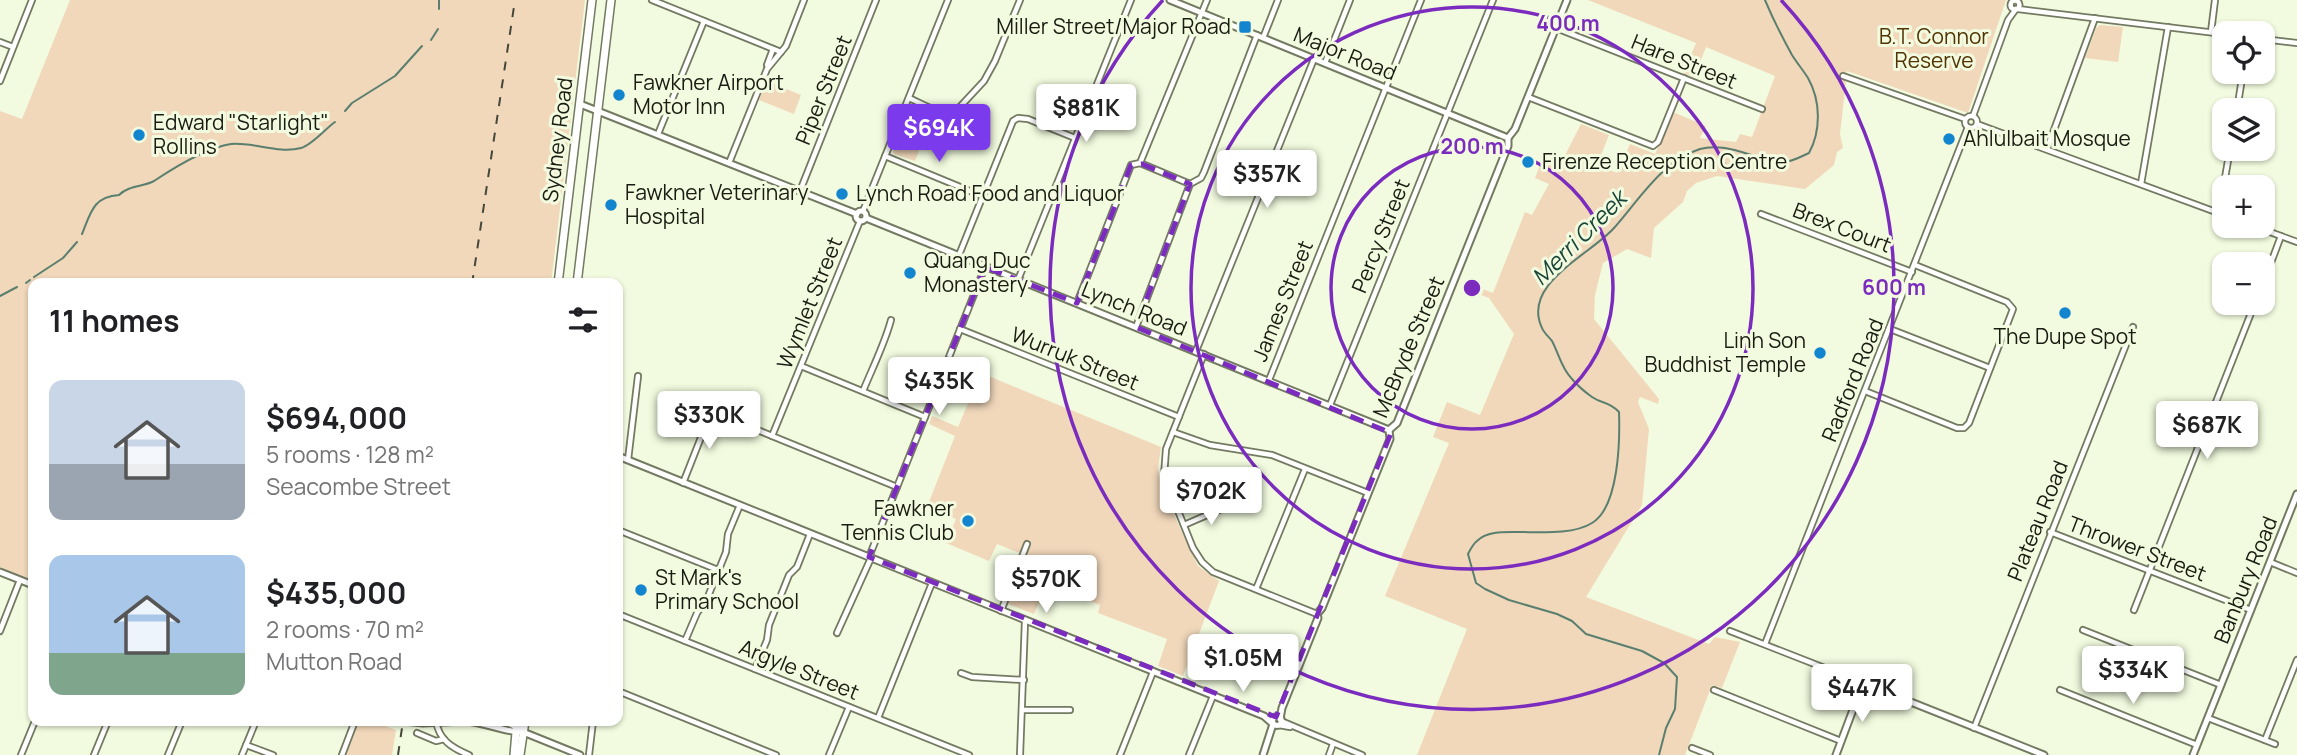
<!DOCTYPE html>
<meta charset="utf-8">
<style>
:root{--surface:#fff;--page:#f2f2f2;--text:#202124;--muted:#757577;--accent:#7c3aed}
body{margin:0;font-family:Manrope,sans-serif;background:var(--page);color:var(--text);height:100vh;display:flex;flex-direction:column;font-size:26px;white-space:nowrap}
*{box-sizing:border-box;margin:0}
p{font-size:23px;color:var(--muted)}
.icon{flex:none;width:38px;height:38px;fill:none;stroke:currentColor;stroke-width:2;stroke-linecap:round;stroke-linejoin:round}
.map{position:relative;flex:1;overflow:hidden}
.details{position:absolute;left:28px;top:278px;width:595px;height:448px;display:flex;flex-direction:column;background:var(--surface);border-radius:14px;box-shadow:0 2px 5px #0004}
.details>*{flex:none}
.fabs{position:absolute;left:2212px;top:21px;display:grid;gap:14px}
.fabs a{display:grid;place-items:center;width:63px;height:63px;border-radius:14px;background:var(--surface);box-shadow:0 2px 5px #0004;font-size:35px}
.price{position:absolute;translate:-50% -60px;padding:0 16px;border-radius:7px;background:#fff;color:#222;font-size:23px;line-height:46px;filter:drop-shadow(0 2px 4px #0008)}
.price::after{content:'';position:absolute;left:50%;top:42px;width:21px;height:16px;margin-left:-10px;background:inherit;clip-path:polygon(0 0,100% 0,50% 100%)}
.price.current{background:var(--accent);color:#fff}
ul{padding:0;list-style:none}
li{display:flex;align-items:center;gap:21px;height:175px;padding:0 21px}
li span{display:grid;place-items:center;flex:none;width:196px;height:140px;border-radius:14px;color:#555}
li>.icon{margin-inline-start:auto}
span .icon{width:84px;height:84px;fill:#fffc;stroke-width:1}
li b{font-size:30px}
h2{display:flex;justify-content:space-between;align-items:center;height:84px;padding:0 21px;font-size:30px}
.map>svg:first-child{display:block}
</style>
<div class="map">
<svg width="2297" height="755" viewBox="0 0 2297 755">
<rect width="100%" height="100%" fill="#f2fbdf"/>
<g fill="#f1d8bb">
<polygon points="70,0 585,0 551,283 33,284 33,580 0,567 0,111 22,119"/>
<polygon points="1588,0 2006,0 1968,113 1847,71 1840,134 1843,148 1837,152 1834,165 1805,189 1717,176 1696,183 1687,191 1683,202 1654,228 1651,258 1627,249 1603,263 1595,295 1594,319 1659,399 1658,404 1640,397 1638,402 1649,429 1642,505 1586,597 1709,644 1715,637 1740,642 1722,688 1712,685 1685,755 1417,755 1467,629 1385,596 1449,443 1433,437 1447,402 1480,415 1514,334 1489,298 1460,287 1462,281 1493,293 1525,212 1532,215 1549,184 1535,178 1543,158 1560,165 1581,124 1609,135 1597,165 1617,173 1630,144 1655,154 1673,112 1706,126 1700,138 1736,142 1740,134 1752,137 1775,76 1706,47 1694,77 1683,73 1696,43"/>
<polygon points="2100,25 2123,27 2118,62 2085,58 2096,28"/>
<polygon points="767,81 801,95 794,114 759,100"/>
<polygon points="902,128 924,137 915,161 894,154 893,151"/>
<polygon points="981,373 1161,447 1158,468 1161,483 1179,526 1198,566 1219,581 1183,676 1158,666 1167,639 1098,613 1100,605 1047,583 1034,614 1008,604 1027,556 997,544 989,561 946,543 956,519 927,507 955,436 929,424 932,416 958,427"/>
<polygon points="358,721 371,721 396,730 392,755 346,755"/>
</g>
<g fill="none" stroke-linecap="round" stroke-linejoin="round">
<g stroke="#5a7f6f" stroke-width="2">
<polyline points="439,0 439,9"/>
<polyline points="431,40 438,29"/>
<polyline points="345,111 352,103 395,76 422,46"/>
<path d="M 82,234 C 91,212 93,197 119,195 C 129,185 143,187 154,181 C 175,167 206,148 231,144 C 254,142 278,154 301,148 C 312,145 325,129 335,122"/>
<polyline points="34,277 63,258 77,242"/>
<polyline points="26,283 30,280"/>
<polyline points="0,296 17,287"/>
<path d="M 1659,755 L 1666,728 L 1675,709 L 1677,677 L 1664,663 L 1642,651 L 1586,634 L 1572,621 L 1557,614 L 1509,600 L 1485,589 L 1476,583 L 1468,554 C 1470,550 1473,544 1477,541 C 1487,531 1504,532 1518,532 C 1539,532 1573,535 1592,523 C 1619,507 1620,440 1619,412 C 1609,401 1602,404 1592,397 C 1585,392 1577,385 1572,379 C 1561,368 1559,354 1552,341 C 1549,337 1544,333 1542,328 C 1521,284 1590,255 1614,228 C 1639,200 1662,161 1700,149 C 1727,141 1757,161 1784,162 C 1792,162 1802,156 1809,153 C 1821,131 1821,101 1808,78 C 1803,70 1797,63 1792,55 C 1782,37 1773,19 1765,0"/>
</g>
<defs>
<g id="minor">
<polyline points="652,0 781,52"/>
<circle cx="2015" cy="5" r="4.5"/>
<polyline points="2018,9 2224,34"/>
<polyline points="1556,28 1762,109"/>
<polyline points="2211,32 2215,0"/>
<polyline points="1263,38 1278,0"/>
<polyline points="2263,39 2297,43"/>
<polyline points="0,42 13,47"/>
<polyline points="1325,63 1350,0"/>
<polyline points="767,65 773,49"/>
<polyline points="1843,76 1965,119"/>
<polyline points="0,81 32,0"/>
<polyline points="1528,97 1653,146 1658,142 1684,78"/>
<path d="M 909,98 C 923,104 942,117 957,110 L 984,81 L 995,61 L 1020,0"/>
<polyline points="2237,110 2243,72"/>
<circle cx="1971" cy="122" r="6"/>
<polyline points="1973,116 2008,20 2016,9"/>
<polyline points="1977,124 2224,215"/>
<polyline points="658,134 704,21"/>
<polyline points="2047,149 2095,18"/>
<polyline points="885,156 982,196"/>
<polyline points="729,163 767,69 786,46 804,0"/>
<polyline points="1140,163 1190,184"/>
<polyline points="2141,184 2168,27"/>
<polyline points="800,191 876,0"/>
<polyline points="863,211 948,0"/>
<polyline points="2219,213 2230,149"/>
<polyline points="1761,214 1912,272"/>
<polyline points="2254,226 2297,242"/>
<polyline points="959,255 1013,121 1018,118 1028,119 1075,138"/>
<polyline points="1018,280 1131,0"/>
<polyline points="2263,284 2281,236"/>
<polyline points="1077,303 1131,165 1140,163 1207,0"/>
<polyline points="1136,327 1190,184 1201,178 1204,172 1257,35"/>
<polyline points="960,329 1179,417"/>
<polyline points="1890,329 1990,368"/>
<polyline points="1196,351 1314,59"/>
<polyline points="1204,354 1166,449 1164,476 1172,496 1193,548 1202,562 1213,572 1317,614"/>
<polyline points="801,366 925,417"/>
<polyline points="1269,380 1421,0"/>
<path d="M 863,391 C 872,369 885,343 891,320"/>
<polyline points="1865,391 1957,428 1964,428 1969,423 2013,309 2007,302 1915,265"/>
<polyline points="1330,405 1493,0"/>
<polyline points="711,411 897,487"/>
<polyline points="1173,432 1210,445 1272,455 1368,493"/>
<polyline points="772,436 860,221"/>
<polyline points="628,460 638,376"/>
<polyline points="683,483 713,407"/>
<polyline points="1184,525 1228,506"/>
<polyline points="618,530 718,570"/>
<polyline points="2050,532 2251,610"/>
<polyline points="869,557 985,267"/>
<polyline points="2270,562 2297,573"/>
<polyline points="1256,589 1305,469"/>
<polyline points="2134,610 2255,303"/>
<polyline points="1001,611 1027,544"/>
<polyline points="618,614 969,755"/>
<polyline points="2083,630 2221,685"/>
<polyline points="0,631 20,580"/>
<polyline points="1730,631 1863,683"/>
<polyline points="837,633 871,558"/>
<polyline points="685,641 697,613 707,599 726,552 728,534 740,505"/>
<polyline points="1765,644 1968,127"/>
<polyline points="755,669 767,640 769,625 789,575 797,567 810,534"/>
<polyline points="961,673 972,677 1024,680"/>
<polyline points="1714,690 1841,741"/>
<polyline points="2060,690 2197,745"/>
<polyline points="618,691 776,755"/>
<polyline points="1022,710 1070,710"/>
<polyline points="878,718 932,583"/>
<polyline points="2208,718 2275,744"/>
<path d="M 436,721 C 439,740 452,748 469,755"/>
<polyline points="1281,721 1362,755"/>
<polyline points="1279,725 1290,727"/>
<polyline points="1974,728 2133,327"/>
<polyline points="417,733 436,741 444,739"/>
<polyline points="2265,740 2297,660"/>
<polyline points="246,745 273,755"/>
<polyline points="1692,748 1710,755"/>
<polyline points="21,755 35,721"/>
<polyline points="94,755 108,721"/>
<polyline points="168,755 182,721"/>
<polyline points="242,755 256,721"/>
<polyline points="342,755 355,721"/>
<polyline points="589,755 593,721"/>
<polyline points="829,755 849,707"/>
<polyline points="1020,755 1025,621"/>
<polyline points="1120,755 1153,672"/>
<polyline points="1189,755 1213,696"/>
<polyline points="1329,755 1333,744"/>
</g>
<g id="tertiary">
<polyline points="1170,0 1508,138"/>
<polyline points="580,104 857,214"/>
<circle cx="861" cy="216" r="5"/>
<polyline points="866,218 1389,430"/>
<polyline points="618,456 1264,716 1272,723"/>
<circle cx="1277" cy="721" r="4.5"/>
<polyline points="1280,719 1282,708 1318,618 1317,614 1322,608 1390,439 1389,430 1397,423 1508,146 1508,138 1515,129 1567,0"/>
<polyline points="523,732 580,755"/>
<polyline points="1263,755 1273,724"/>
<polyline points="1836,755 1863,683 2044,755"/>
<polyline points="2193,755 2297,494"/>
</g>
<g id="secondary">
<polyline points="0,572 33,585"/>
<polyline points="389,721 402,721"/>
<polyline points="404,721 423,723 464,721"/>
<path d="M 465,721 C 485,722 507,733 523,732"/>
<polyline points="503,721 519,728"/>
</g>
<g id="trunk">
<polyline points="558,284 592,0"/>
<polyline points="577,284 611,0"/>
<polyline points="514,755 517,721"/>
<polyline points="520,755 525,721"/>
</g>
</defs>
<use href="#minor" stroke="#737a61" stroke-width="8"/>
<use href="#tertiary" stroke="#737a61" stroke-width="9"/>
<use href="#secondary" stroke="#737a61" stroke-width="9"/>
<use href="#trunk" stroke="#737a61" stroke-width="10"/>
<use href="#minor" stroke="#fff" stroke-width="4.5"/>
<use href="#tertiary" stroke="#fff" stroke-width="5"/>
<use href="#secondary" stroke="#fff" stroke-width="5"/>
<use href="#trunk" stroke="#fff" stroke-width="7"/>
<g stroke="#44473a" stroke-width="2" stroke-dasharray="9 9" stroke-linecap="butt">
<polyline points="472,284 515,0"/>
<polyline points="398,755 403,721"/>
</g>
</g>
<path fill="none" stroke="#7b2cbf" stroke-width="5" stroke-dasharray="14 9" stroke-linejoin="round" d="M 1142,164 L 1190,184 L 1136,327 L 1391,433 L 1276,717 L 869,557 L 985,267 L 1077,303 L 1131,165 Z"/>
<g fill="none" stroke="#7b2cbf" stroke-width="3.5">
<circle cx="1472" cy="288" r="141"/>
<circle cx="1472" cy="288" r="281"/>
<path d="M1781 0A422 422 0 1 1 1163 0"/>
</g>
<g fill="#1385ce" stroke="#f2fbdf" stroke-width="2.5">
<rect x="1238" y="20" width="14" height="14" rx="3.5"/>
<circle cx="619" cy="95" r="7"/>
<circle cx="139" cy="135" r="7"/>
<circle cx="1949" cy="139" r="7"/>
<circle cx="1528" cy="162" r="7"/>
<circle cx="842" cy="194" r="7"/>
<circle cx="611" cy="205" r="7"/>
<circle cx="910" cy="273" r="7"/>
<circle cx="2065" cy="313" r="7"/>
<circle cx="1820" cy="353" r="7"/>
<circle cx="968" cy="521" r="7"/>
<circle cx="641" cy="590" r="7"/>
</g>
<g text-anchor="middle" stroke-width="6" stroke-linejoin="round" paint-order="stroke">
<g font-size="21" fill="#1a1c12" stroke="#f2fbdf" text-anchor="start">
<text x="1231" y="34" text-anchor="end">Miller Street/Major Road</text>
<text x="633" y="90">Fawkner Airport<tspan x="633" dy="24">Motor Inn</tspan></text>
<text x="153" y="130">Edward "Starlight"<tspan x="153" dy="24">Rollins</tspan></text>
<text x="1963" y="146">Ahlulbait Mosque</text>
<text x="1542" y="169">Firenze Reception Centre</text>
<text x="625" y="200">Fawkner Veterinary<tspan x="625" dy="24">Hospital</tspan></text>
<text x="856" y="201">Lynch Road Food and Liquor</text>
<text x="924" y="268">Quang Duc<tspan x="924" dy="24">Monastery</tspan></text>
<text x="2065" y="344" text-anchor="middle">The Dupe Spot</text>
<text x="1806" y="348" text-anchor="end">Linh Son<tspan x="1806" dy="24">Buddhist Temple</tspan></text>
<text x="954" y="516" text-anchor="end">Fawkner<tspan x="954" dy="24">Tennis Club</tspan></text>
<text x="655" y="585">St Mark's<tspan x="655" dy="24">Primary School</tspan></text>
</g>
<g font-size="21" fill="#533404" stroke="#f2fbdf">
<text x="1934" y="44">B.T. Connor<tspan x="1934" dy="24">Reserve</tspan></text>
</g>
<g font-size="21" fill="#1a1c12" stroke="#f2fbdf">
<text transform="translate(1345 54) rotate(22)" y="7">Major Road</text>
<text transform="translate(1684 62) rotate(22)" y="7">Hare Street</text>
<text transform="translate(824 90) rotate(-68)" y="7">Piper Street</text>
<text transform="translate(558 140) rotate(-83)" y="7">Sydney Road</text>
<text transform="translate(1842 228) rotate(21)" y="7">Brex Court</text>
<text transform="translate(1381 236) rotate(-68)" y="7">Percy Street</text>
<text transform="translate(1283 301) rotate(-68)" y="7">James Street</text>
<text transform="translate(810 303) rotate(-68)" y="7">Wymlet Street</text>
<text transform="translate(1134 309) rotate(22)" y="7">Lynch Road</text>
<text transform="translate(1409 347) rotate(-67)" y="7">McBryde Street</text>
<text transform="translate(1075 359) rotate(22)" y="7">Wurruk Street</text>
<text transform="translate(1853 380) rotate(-68)" y="7">Radford Road</text>
<text transform="translate(2038 521) rotate(-68)" y="7">Plateau Road</text>
<text transform="translate(2137 549) rotate(21)" y="7">Thrower Street</text>
<text transform="translate(2246 580) rotate(-68)" y="7">Banbury Road</text>
<text transform="translate(799 670) rotate(22)" y="7">Argyle Street</text>
</g>
<g font-size="23" font-style="italic" fill="#194538" stroke="#f2fbdf">
<text transform="translate(1579 238) rotate(-45)" y="8">Merri Creek</text>
</g>
</g>
<circle cx="1472" cy="288" r="10" fill="#7b2cbf" stroke="#f2fbdf" stroke-width="3.5"/>
<g font-size="21" text-anchor="middle" font-weight="bold" fill="#7b2cbf" stroke="#f2fbdf" stroke-width="6" stroke-linejoin="round" paint-order="stroke">
<text x="1568" y="31">400 m</text>
<text x="1472" y="154">200 m</text>
<text x="1894" y="295">600 m</text>
</g>
</svg>
<div class="fabs">
<a><svg class="icon" aria-label="locate" viewBox="0 0 24 24"><circle cx="12" cy="12" r="6"/><path d="M12 2v4M12 18v4M2 12h4M18 12h4"/></svg></a>
<a><svg class="icon" aria-label="layers" viewBox="0 0 24 24"><path d="M12 4l9 5-9 5-9-5zM3 14l9 5 9-5"/></svg></a>
<a>+</a>
<a>−</a>
</div>
<b class="price" style="left:1086px;top:144px">$881K</b>
<b class="price current" style="left:939px;top:164px">$694K</b>
<b class="price" style="left:1267px;top:210px">$357K</b>
<b class="price" style="left:939px;top:417px">$435K</b>
<b class="price" style="left:709px;top:451px">$330K</b>
<b class="price" style="left:2207px;top:461px">$687K</b>
<b class="price" style="left:1211px;top:527px">$702K</b>
<b class="price" style="left:1046px;top:615px">$570K</b>
<b class="price" style="left:1243px;top:694px">$1.05M</b>
<b class="price" style="left:2133px;top:706px">$334K</b>
<b class="price" style="left:1862px;top:724px">$447K</b>
<section class="details">
<h2>11 homes<svg class="icon" aria-label="filters" viewBox="0 0 24 24"><path d="M4 7h16M4 17h16"/><circle cx="9" cy="7" r="2"/><circle cx="15" cy="17" r="2"/></svg></h2>
<ul>
<li><span style="background:linear-gradient(#c9d6e8 60%,#9aa5b1 0)"><svg class="icon" aria-label="home" viewBox="0 0 24 24"><path d="M3 11l9-7 9 7M6 9v11h12V9"/></svg></span><div><b>$694,000</b><p>5 rooms · 128 m²</p><p>Seacombe Street</p></div></li>
<li><span style="background:linear-gradient(#a9c7e8 70%,#7fa58c 0)"><svg class="icon" aria-label="home" viewBox="0 0 24 24"><path d="M3 11l9-7 9 7M6 9v11h12V9"/></svg></span><div><b>$435,000</b><p>2 rooms · 70 m²</p><p>Mutton Road</p></div></li>
</ul>
</section>
</div>
